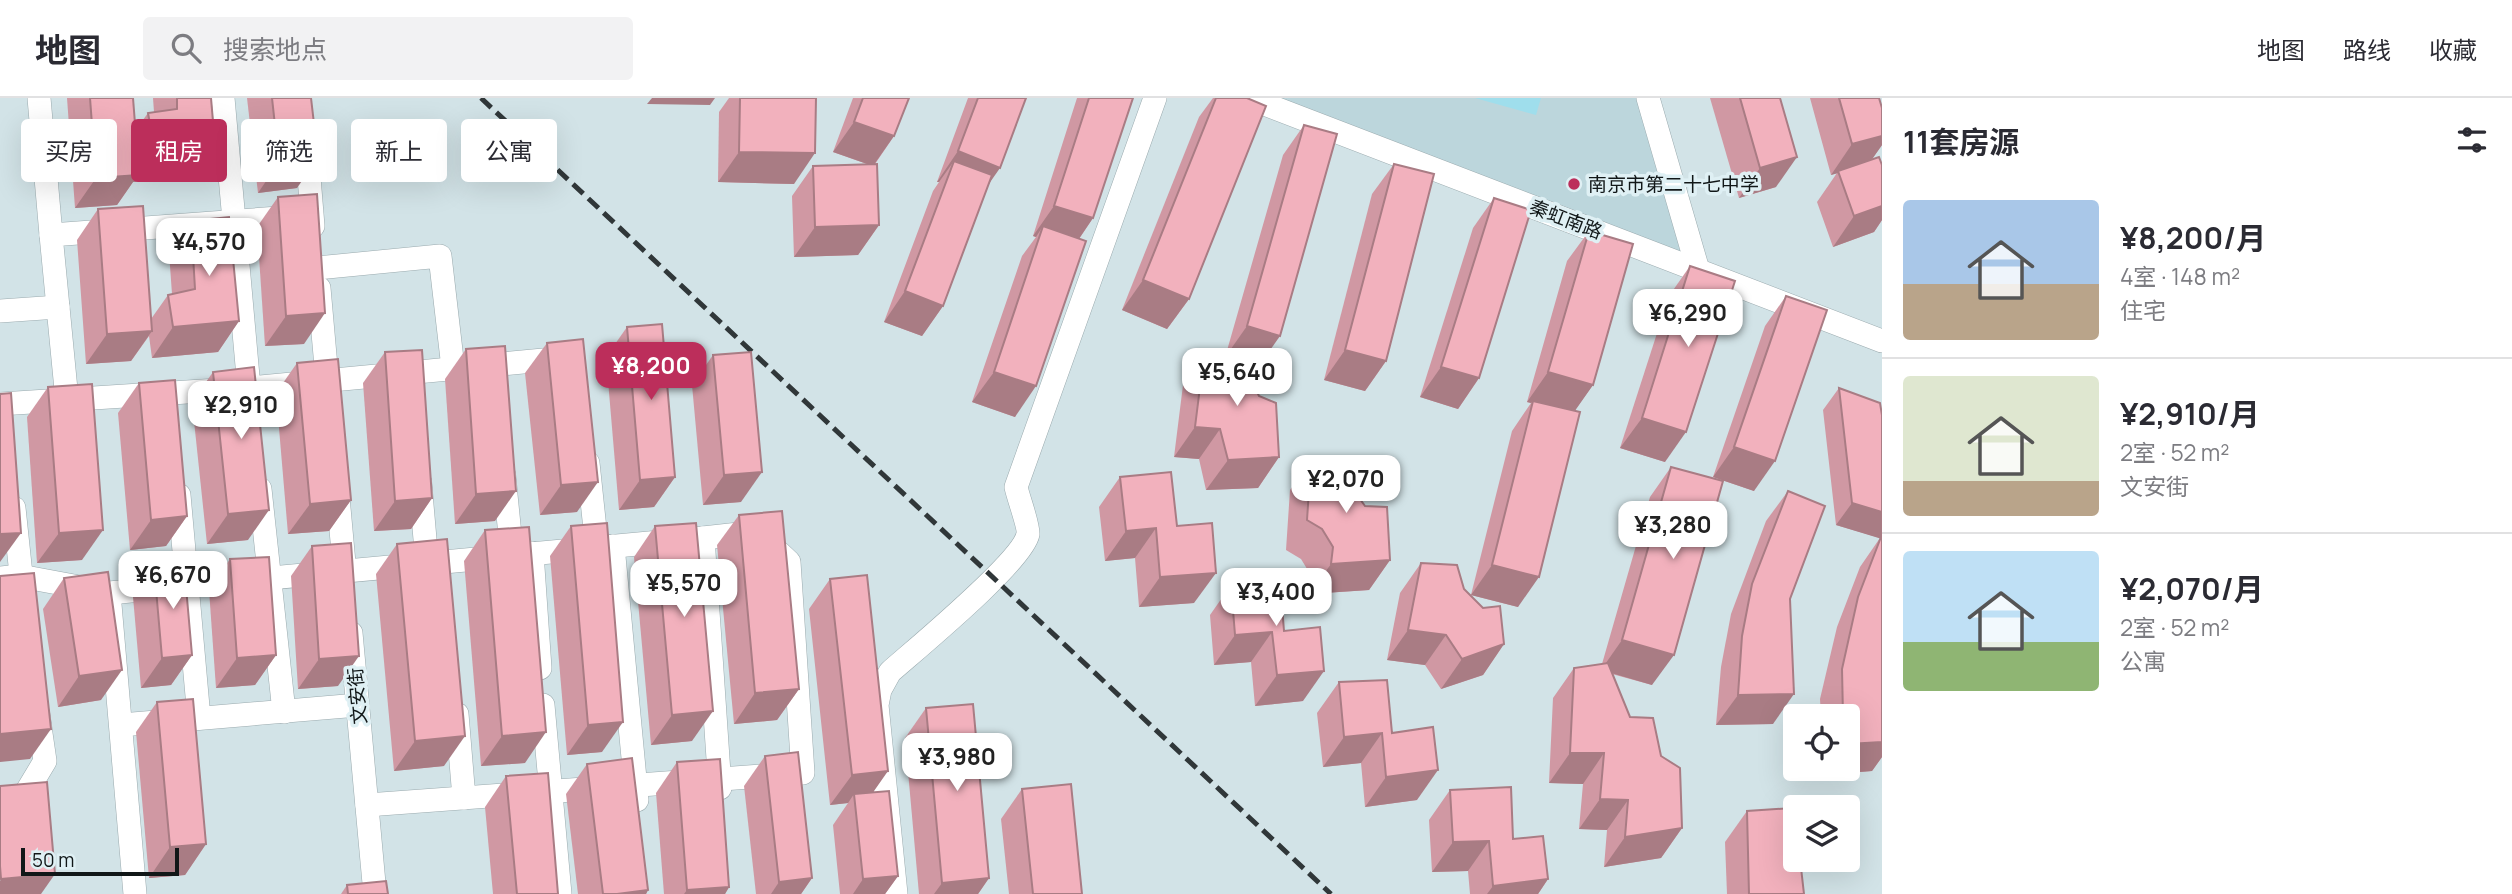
<!DOCTYPE html>
<html lang="zh">
<meta charset="utf-8">
<style>
:root{--surface:#fff;--page:#f2f2f3;--text:#2b2b33;--muted:#7c7c81;--line:#e1e1e2;--accent:#bc2e5b}
body{margin:0;font-family:Manrope,"Noto Sans SC",sans-serif;background:var(--page);color:var(--text);height:100vh;display:flex;flex-direction:column;font-size:26px;white-space:nowrap}
*{box-sizing:border-box;margin:0}
p{font-size:23px;color:var(--muted)}
.icon{flex:none;width:38px;height:38px;fill:none;stroke:currentColor;stroke-width:2;stroke-linecap:round;stroke-linejoin:round}
.map{position:relative;flex:1;overflow:hidden}
.panel{display:flex;flex-direction:column;background:var(--surface);width:630px}
.panel>*{flex:none}
.hud{position:absolute;left:21px;top:21px;width:665px;height:63px;display:flex;gap:14px}
.tools{position:absolute;left:1783px;top:606px;display:grid;gap:14px}
.tools a{display:grid;place-items:center;width:77px;height:77px;border-radius:7px;background:var(--surface);box-shadow:0 7px 28px #0002;font-size:35px}
.scale{position:absolute;left:21px;bottom:18px;width:158px;box-sizing:border-box;padding-left:7px;border:4px solid #111718;border-top:0;font-size:19px;line-height:24px;white-space:nowrap;color:#111718;-webkit-text-stroke:5px #dff0f4;paint-order:stroke}
.price{position:absolute;translate:-50% -60px;padding:0 16px;border-radius:14px;background:#fff;color:#222;font-size:23px;line-height:46px;filter:drop-shadow(0 2px 4px #0008)}
.price::after{content:'';position:absolute;left:50%;top:42px;width:21px;height:16px;margin-left:-10px;background:inherit;clip-path:polygon(0 0,100% 0,50% 100%)}
.price.on{background:var(--accent);color:#fff}
ul{padding:0;list-style:none}
li{display:flex;align-items:center;gap:21px;height:175px;padding:0 21px}
li+li{border-top:2px solid var(--line)}
li span{display:grid;place-items:center;flex:none;width:196px;height:140px;border-radius:7px;color:#555}
li>.icon{margin-inline-start:auto}
span .icon{width:84px;height:84px;fill:#fffc;stroke-width:1}
li b{font-size:30px}
h2{display:flex;justify-content:space-between;align-items:center;height:84px;padding:0 21px;font-size:30px}
.chip{padding:0 24px;border-radius:7px;background:var(--surface);box-shadow:0 7px 28px #0002;font-size:24px;line-height:63px}
.chip.on{background:var(--accent);color:#fff}
header{display:flex;align-items:center;gap:42px;box-sizing:border-box;height:98px;padding:0 35px;background:var(--surface);border-bottom:2px solid var(--line)}
header strong{font-size:33px}
nav{display:flex;gap:38px;margin-inline-start:auto;font-size:24px}
.search{width:490px;height:63px;background:var(--page);display:flex;align-items:center;gap:18px;box-sizing:border-box;padding:0 24px;border-radius:7px;color:var(--muted);font-size:26px}
main{display:flex;flex:1;min-height:0}
.map>svg:first-child{display:block}
</style>
<header>
<strong>地图</strong>
<div class="search"><svg class="icon" aria-label="search" viewBox="0 0 24 24"><circle cx="10" cy="10" r="6"/><path d="M15 15l6 6"/></svg>搜索地点</div>
<nav><a>地图</a><a>路线</a><a>收藏</a></nav>
</header>
<main>
<div class="map">
<svg width="1882" height="796" viewBox="0 0 1882 796">
<rect width="100%" height="100%" fill="#d2e3e7"/>
<polygon fill="#bcd6dc" points="1249,0 1648,0 1698,172"/>
<polygon fill="#9fdeec" points="1475,0 1541,0 1536,17"/>
<g fill="none" stroke-linecap="round" stroke-linejoin="round">
<defs>
<g id="minor">
<polyline points="39,0 51,137"/>
<polyline points="223,0 250,301"/>
<polyline points="1249,0 1882,243"/>
<polyline points="1648,0 1698,172"/>
<polyline points="306,43 313,128"/>
<polyline points="317,170 440,158 453,270"/>
<polyline points="319,190 328,291"/>
<polyline points="0,213 58,209"/>
<polyline points="67,302 51,137 292,119"/>
<polyline points="0,306 249,290 565,260"/>
<polyline points="588,365 597,450"/>
<polyline points="504,377 512,457"/>
<polyline points="420,384 427,464"/>
<polyline points="337,388 345,476"/>
<polyline points="260,391 284,614"/>
<polyline points="179,397 199,620"/>
<polyline points="14,410 24,505"/>
<polyline points="613,448 637,702"/>
<polyline points="532,455 540,570"/>
<polyline points="0,480 20,478 90,491"/>
<polyline points="351,535 375,796"/>
<polyline points="543,607 560,796"/>
<polyline points="457,616 464,700"/>
<polyline points="121,627 358,607"/>
<polyline points="0,705 21,703 45,663 38,615"/>
<polyline points="367,707 803,675 789,464 757,434 703,440"/>
<polyline points="135,796 109,495 703,440 720,690"/>
<path d="M 896,796 L 877,607 L 880,592 L 890,574 C 916,551 1023,463 1028,436 C 1029,428 1018,399 1016,389 L 1155,0"/>
</g>
</defs>
<use href="#minor" stroke="#9aaaae" stroke-width="24"/>
<use href="#minor" stroke="#fff" stroke-width="23"/>
<polyline stroke="#303739" stroke-width="5" stroke-dasharray="14 7" stroke-linecap="butt" points="481,0 1331,796"/>
</g>
<g fill="#d098a3">
<polygon points="67,0 133,0 135,33 148,15 154,14 153,0 211,0 215,47 194,78 133,84 117,107 75,110"/>
<polygon points="247,0 311,0 297,90 258,95"/>
<polygon points="729,0 816,0 794,86 718,84 719,14"/>
<polygon points="853,0 909,0 894,38 875,66 879,127 858,157 794,159 792,98 813,68 867,66 833,54"/>
<polygon points="968,0 1026,0 989,85 943,208 922,238 884,224 933,93 939,84 937,84"/>
<polygon points="1077,0 1133,0 1093,120 1079,141 1015,319 972,304 1022,158 1036,139 1033,138"/>
<polygon points="1213,0 1247,0 1189,201 1167,231 1122,212 1199,19"/>
<polygon points="1710,0 1780,0 1776,89 1739,100"/>
<polygon points="1810,0 1879,0 1882,10 1882,47 1872,61 1882,67 1882,122 1874,134 1833,149 1817,104 1837,75 1831,77"/>
<polygon points="1304,27 1259,268 1249,265 1252,283 1279,359 1258,390 1206,392 1199,361 1174,359 1183,287 1204,257 1226,256 1283,57"/>
<polygon points="1394,66 1386,263 1365,293 1324,282 1372,96"/>
<polygon points="278,99 304,246 265,248 257,129"/>
<polygon points="1494,100 1479,280 1458,311 1420,299 1473,130"/>
<polygon points="98,111 151,221 168,197 172,196 169,154 191,123 239,223 218,254 152,260 149,238 131,263 86,266 77,142"/>
<polygon points="1589,133 1593,287 1574,313 1518,509 1471,497 1512,333 1531,305 1527,304 1567,163"/>
<polygon points="1690,168 1665,364 1620,350 1669,198"/>
<polygon points="1786,198 1754,393 1713,379 1765,228"/>
<polygon points="627,229 675,379 654,409 619,412 606,259"/>
<polygon points="547,245 577,414 540,417 525,275"/>
<polygon points="466,251 495,423 455,426 445,281"/>
<polygon points="385,254 432,400 411,431 374,433 363,285"/>
<polygon points="713,257 741,404 703,407 692,287"/>
<polygon points="297,265 351,402 329,433 288,436 276,295"/>
<polygon points="213,274 248,442 207,446 192,304"/>
<polygon points="139,285 187,418 166,448 130,452 118,315"/>
<polygon points="48,289 82,462 37,465 27,319"/>
<polygon points="1839,290 1882,317 1882,659 1872,673 1822,677 1822,670 1848,670 1848,618 1821,618 1820,601 1837,529 1860,469 1880,440 1836,427 1823,312"/>
<polygon points="1311,362 1355,394 1390,462 1369,492 1309,496 1312,479 1301,461 1286,452 1290,392"/>
<polygon points="1671,369 1652,587 1612,576 1630,619 1661,658 1682,730 1661,760 1604,769 1607,732 1579,731 1583,686 1549,685 1553,600 1574,570 1602,566 1650,399"/>
<polygon points="1120,379 1177,428 1194,505 1139,509 1135,460 1105,463 1099,409"/>
<polygon points="1788,393 1790,501 1773,626 1716,627 1721,569 1731,516 1766,423"/>
<polygon points="739,417 799,591 777,622 734,626 717,447"/>
<polygon points="571,428 602,654 567,657 550,458"/>
<polygon points="655,428 692,643 651,647 634,459"/>
<polygon points="485,432 525,665 481,668 464,463"/>
<polygon points="397,446 444,668 394,673 376,476"/>
<polygon points="312,448 338,588 298,591 291,478"/>
<polygon points="230,461 276,557 255,587 216,590 209,492"/>
<polygon points="1421,465 1464,491 1504,546 1483,577 1441,591 1425,567 1387,562 1400,495"/>
<polygon points="154,468 192,557 171,587 141,590 133,499"/>
<polygon points="64,480 101,602 58,609 43,511"/>
<polygon points="830,481 874,694 898,778 885,796 840,796 833,727 848,705 830,707 809,511"/>
<polygon points="1231,487 1284,533 1303,603 1255,608 1251,564 1214,567 1210,517"/>
<polygon points="1339,584 1392,635 1417,702 1365,709 1361,665 1323,669 1317,615"/>
<polygon points="157,604 206,746 185,777 149,780 136,634"/>
<polygon points="926,610 989,780 978,796 919,796 905,640"/>
<polygon points="765,658 812,780 801,796 756,796 744,688"/>
<polygon points="677,664 729,789 725,796 664,796 656,695"/>
<polygon points="587,666 648,792 646,796 578,796 566,696"/>
<polygon points="506,678 558,796 493,796 485,709"/>
<polygon points="1022,691 1082,796 1009,796 1001,721"/>
<polygon points="1450,692 1513,741 1548,781 1538,796 1470,796 1468,773 1432,774 1429,722"/>
<polygon points="1747,713 1804,796 1727,796 1725,744"/>
<polygon points="347,787 388,796 341,796"/>
</g>
<g fill="#a97c84">
<polygon points="652,0 715,0 710,7 647,6"/>
<polygon points="854,24 894,38 873,68 833,54"/>
<polygon points="1882,38 1882,47 1868,67 1831,77 1852,46"/>
<polygon points="215,47 194,78 133,84 117,107 75,110 96,80 139,77 155,54"/>
<polygon points="958,53 1000,70 979,100 954,63 939,84 937,84"/>
<polygon points="739,54 815,55 794,86 718,84"/>
<polygon points="1797,59 1776,89 1739,100 1760,70"/>
<polygon points="318,60 297,90 258,95 279,64"/>
<polygon points="1054,108 1093,120 1072,151 1043,128 1036,139 1033,138"/>
<polygon points="1882,108 1882,122 1874,134 1833,149 1854,118"/>
<polygon points="879,127 858,157 794,159 815,129"/>
<polygon points="1143,182 1189,201 1167,231 1122,212"/>
<polygon points="905,193 943,208 922,238 884,224"/>
<polygon points="325,215 304,246 265,248 286,218"/>
<polygon points="239,223 218,254 152,260 173,229"/>
<polygon points="1247,228 1280,238 1259,268 1226,258"/>
<polygon points="152,233 131,263 86,266 107,236"/>
<polygon points="1345,252 1386,263 1365,293 1324,282"/>
<polygon points="1441,269 1479,280 1458,311 1420,299"/>
<polygon points="994,274 1036,288 1015,319 972,304"/>
<polygon points="1548,274 1593,287 1572,317 1533,303 1531,305 1527,304"/>
<polygon points="1642,320 1686,334 1665,364 1620,350"/>
<polygon points="1195,329 1220,331 1199,361 1174,359"/>
<polygon points="1734,349 1775,363 1754,393 1713,379"/>
<polygon points="1279,359 1258,390 1206,392 1228,362"/>
<polygon points="762,374 741,404 703,407 724,377"/>
<polygon points="675,379 654,409 619,412 640,382"/>
<polygon points="598,384 577,414 540,417 561,387"/>
<polygon points="516,393 495,423 455,426 476,396"/>
<polygon points="432,400 411,431 374,433 395,403"/>
<polygon points="351,402 329,433 288,436 310,406"/>
<polygon points="1852,405 1882,414 1882,441 1836,427"/>
<polygon points="269,412 248,442 207,446 228,416"/>
<polygon points="187,418 166,448 130,452 151,422"/>
<polygon points="1156,430 1135,460 1105,463 1126,433"/>
<polygon points="103,432 82,462 37,465 59,435"/>
<polygon points="21,435 0,464 0,436"/>
<polygon points="1390,462 1369,492 1309,496 1331,466"/>
<polygon points="1492,467 1539,479 1518,509 1471,497"/>
<polygon points="1216,475 1194,505 1139,509 1160,479"/>
<polygon points="1408,532 1446,537 1425,567 1387,562"/>
<polygon points="1272,534 1251,564 1214,567 1235,537"/>
<polygon points="1622,542 1674,557 1652,587 1601,572"/>
<polygon points="1504,546 1483,577 1441,591 1462,561"/>
<polygon points="192,557 171,587 141,590 162,560"/>
<polygon points="276,557 255,587 216,590 237,560"/>
<polygon points="359,558 338,588 298,591 319,561"/>
<polygon points="122,572 101,602 58,609 79,578"/>
<polygon points="1324,573 1303,603 1255,608 1277,577"/>
<polygon points="799,591 777,622 734,626 755,595"/>
<polygon points="1794,596 1773,626 1716,627 1738,597"/>
<polygon points="713,613 692,643 651,647 672,617"/>
<polygon points="623,624 602,654 567,657 588,627"/>
<polygon points="51,631 30,661 0,664 0,636"/>
<polygon points="546,634 525,665 481,668 502,638"/>
<polygon points="1382,635 1361,665 1323,669 1344,639"/>
<polygon points="465,638 444,668 394,673 415,643"/>
<polygon points="1882,644 1882,659 1872,673 1822,677 1827,670 1848,670 1848,646"/>
<polygon points="1570,655 1604,655 1583,686 1549,685"/>
<polygon points="1438,672 1417,702 1365,709 1386,679"/>
<polygon points="888,673 867,703 854,696 848,705 830,707 852,677"/>
<polygon points="1600,701 1628,702 1607,732 1579,731"/>
<polygon points="1682,730 1661,760 1604,769 1625,739"/>
<polygon points="1489,743 1468,773 1432,774 1453,744"/>
<polygon points="206,746 185,777 149,780 170,749"/>
<polygon points="55,776 41,796 0,796 0,783 1,781"/>
<polygon points="898,778 885,796 853,796 863,781"/>
<polygon points="812,780 801,796 771,796 779,784"/>
<polygon points="989,780 978,796 934,796 942,785"/>
<polygon points="1548,781 1538,796 1487,796 1493,788"/>
<polygon points="729,789 725,796 684,796 687,792"/>
<polygon points="648,792 646,796 617,796"/>
</g>
<g fill="#f2b1bd" stroke="#a97c84" stroke-width="2">
<polygon points="90,0 133,0 139,77 96,80"/>
<polygon points="177,0 211,0 215,47 155,54 148,15 177,11"/>
<polygon points="272,0 311,0 318,60 279,64"/>
<polygon points="740,0 816,0 815,55 739,54"/>
<polygon points="863,0 909,0 894,38 854,24"/>
<polygon points="978,0 1026,0 1000,70 958,53"/>
<polygon points="1089,0 1133,0 1093,120 1054,108"/>
<polygon points="1216,0 1247,0 1266,8 1189,201 1143,182"/>
<polygon points="1740,0 1780,0 1797,59 1760,70"/>
<polygon points="1839,0 1879,0 1882,10 1882,38 1852,46"/>
<polygon points="1304,27 1337,36 1280,238 1247,228"/>
<polygon points="1879,59 1882,67 1882,108 1854,118 1838,73"/>
<polygon points="954,63 992,77 943,208 905,193"/>
<polygon points="877,66 879,127 815,129 813,68"/>
<polygon points="1394,66 1434,76 1386,263 1345,252"/>
<polygon points="317,96 325,215 286,218 278,99"/>
<polygon points="1494,100 1531,112 1479,280 1441,269"/>
<polygon points="143,108 152,233 107,236 98,111"/>
<polygon points="229,119 239,223 173,229 168,197 195,191 191,123"/>
<polygon points="1043,128 1086,143 1036,288 994,274"/>
<polygon points="1589,133 1633,146 1593,287 1548,274"/>
<polygon points="1690,168 1735,183 1686,334 1642,320"/>
<polygon points="1786,198 1827,212 1775,363 1734,349"/>
<polygon points="662,226 675,379 640,382 627,229"/>
<polygon points="583,241 598,384 561,387 547,245"/>
<polygon points="505,248 516,393 476,396 466,251"/>
<polygon points="422,252 432,400 395,403 385,254"/>
<polygon points="751,254 762,374 724,377 713,257"/>
<polygon points="1248,254 1252,283 1259,298 1276,305 1279,359 1228,362 1220,331 1195,329 1204,257"/>
<polygon points="338,261 351,402 310,406 297,265"/>
<polygon points="254,269 269,412 228,416 213,274"/>
<polygon points="175,282 187,418 151,422 139,285"/>
<polygon points="92,286 103,432 59,435 48,289"/>
<polygon points="1839,290 1880,305 1882,317 1882,414 1852,405"/>
<polygon points="11,295 21,435 0,436 0,296"/>
<polygon points="1533,303 1580,314 1539,479 1492,467"/>
<polygon points="1311,362 1352,366 1355,394 1365,408 1387,409 1390,462 1331,466 1333,449 1322,431 1307,422"/>
<polygon points="1671,369 1723,383 1674,557 1622,542"/>
<polygon points="1171,374 1177,428 1212,425 1216,475 1160,479 1156,430 1126,433 1120,379"/>
<polygon points="1788,393 1825,408 1790,501 1794,596 1738,597 1742,538 1752,486"/>
<polygon points="782,413 799,591 755,595 739,417"/>
<polygon points="607,425 623,624 588,627 571,428"/>
<polygon points="696,425 713,613 672,617 655,428"/>
<polygon points="529,429 546,634 502,638 485,432"/>
<polygon points="1881,439 1882,440 1882,644 1848,646 1848,618 1843,618 1842,571 1858,499"/>
<polygon points="447,441 465,638 415,643 397,446"/>
<polygon points="351,445 359,558 319,561 312,448"/>
<polygon points="269,459 276,557 237,560 230,461"/>
<polygon points="1421,465 1457,467 1464,491 1483,510 1500,508 1504,546 1462,561 1446,537 1408,532"/>
<polygon points="184,466 192,557 162,560 154,468"/>
<polygon points="108,474 122,572 79,578 64,480"/>
<polygon points="34,475 51,631 0,636 0,478"/>
<polygon points="867,477 888,673 852,677 830,481"/>
<polygon points="1280,483 1284,533 1320,529 1324,573 1277,577 1272,534 1235,537 1231,487"/>
<polygon points="1608,565 1630,619 1653,620 1661,658 1680,670 1682,730 1625,739 1628,702 1600,701 1604,655 1570,655 1574,570"/>
<polygon points="1387,582 1392,635 1433,629 1438,672 1386,679 1382,635 1344,639 1339,584"/>
<polygon points="193,601 206,746 170,749 157,604"/>
<polygon points="973,606 989,780 942,785 926,610"/>
<polygon points="798,654 812,780 779,784 765,658"/>
<polygon points="632,660 648,792 617,796 603,796 587,666"/>
<polygon points="720,661 729,789 687,792 677,664"/>
<polygon points="548,675 558,796 517,796 506,678"/>
<polygon points="47,684 55,776 1,781 0,768 0,688"/>
<polygon points="1071,686 1082,796 1033,796 1022,691"/>
<polygon points="1511,689 1513,741 1543,738 1548,781 1493,788 1489,743 1453,744 1450,692"/>
<polygon points="889,693 898,778 863,781 854,696"/>
<polygon points="1792,710 1796,732 1796,761 1800,761 1804,796 1749,796 1747,713"/>
<polygon points="386,783 388,796 348,796 347,787"/>
</g>
<circle fill="#bc2e5b" stroke="#dff0f4" stroke-width="2.5" cx="1574" cy="86" r="7"/>
<g text-anchor="middle" stroke-width="7" stroke-linejoin="round" paint-order="stroke">
<g font-size="19" fill="#111718" stroke="#dff0f4" text-anchor="start">
<text x="1588" y="93">南京市第二十七中学</text>
</g>
<g font-size="19" fill="#111718" stroke="#dff0f4">
<text transform="translate(1566 121) rotate(21)" y="7">秦虹南路</text>
<text transform="translate(357 598) rotate(-95)" y="7">文安街</text>
</g>
</g>
</svg>
<div class="tools">
<a><svg class="icon" aria-label="locate" viewBox="0 0 24 24"><circle cx="12" cy="12" r="6"/><path d="M12 2v4M12 18v4M2 12h4M18 12h4"/></svg></a>
<a><svg class="icon" aria-label="layers" viewBox="0 0 24 24"><path d="M12 4l9 5-9 5-9-5zM3 14l9 5 9-5"/></svg></a>
</div>
<div class="scale">50 m</div>
<b class="price" style="left:209px;top:180px">¥4,570</b>
<b class="price" style="left:1688px;top:251px">¥6,290</b>
<b class="price on" style="left:651px;top:304px">¥8,200</b>
<b class="price" style="left:1237px;top:310px">¥5,640</b>
<b class="price" style="left:241px;top:343px">¥2,910</b>
<b class="price" style="left:1346px;top:417px">¥2,070</b>
<b class="price" style="left:1673px;top:463px">¥3,280</b>
<b class="price" style="left:173px;top:513px">¥6,670</b>
<b class="price" style="left:684px;top:521px">¥5,570</b>
<b class="price" style="left:1276px;top:530px">¥3,400</b>
<b class="price" style="left:957px;top:695px">¥3,980</b>
<div class="hud">
<a class="chip">买房</a>
<a class="chip on">租房</a>
<a class="chip">筛选</a>
<a class="chip">新上</a>
<a class="chip">公寓</a>
</div>
</div>
<section class="panel">
<h2>11套房源<svg class="icon" aria-label="filters" viewBox="0 0 24 24"><path d="M4 7h16M4 17h16"/><circle cx="9" cy="7" r="2"/><circle cx="15" cy="17" r="2"/></svg></h2>
<ul>
<li><span style="background:linear-gradient(#a9c7e8 60%,#b9a48a 0)"><svg class="icon" aria-label="home" viewBox="0 0 24 24"><path d="M3 11l9-7 9 7M6 9v11h12V9"/></svg></span><div><b>¥8,200/月</b><p>4室 · 148 m²</p><p>住宅</p></div></li>
<li><span style="background:linear-gradient(#dfe7d0 75%,#b9a48a 0)"><svg class="icon" aria-label="home" viewBox="0 0 24 24"><path d="M3 11l9-7 9 7M6 9v11h12V9"/></svg></span><div><b>¥2,910/月</b><p>2室 · 52 m²</p><p>文安街</p></div></li>
<li><span style="background:linear-gradient(#bfe0f5 65%,#8fb573 0)"><svg class="icon" aria-label="home" viewBox="0 0 24 24"><path d="M3 11l9-7 9 7M6 9v11h12V9"/></svg></span><div><b>¥2,070/月</b><p>2室 · 52 m²</p><p>公寓</p></div></li>
</ul>
</section>
</main>
